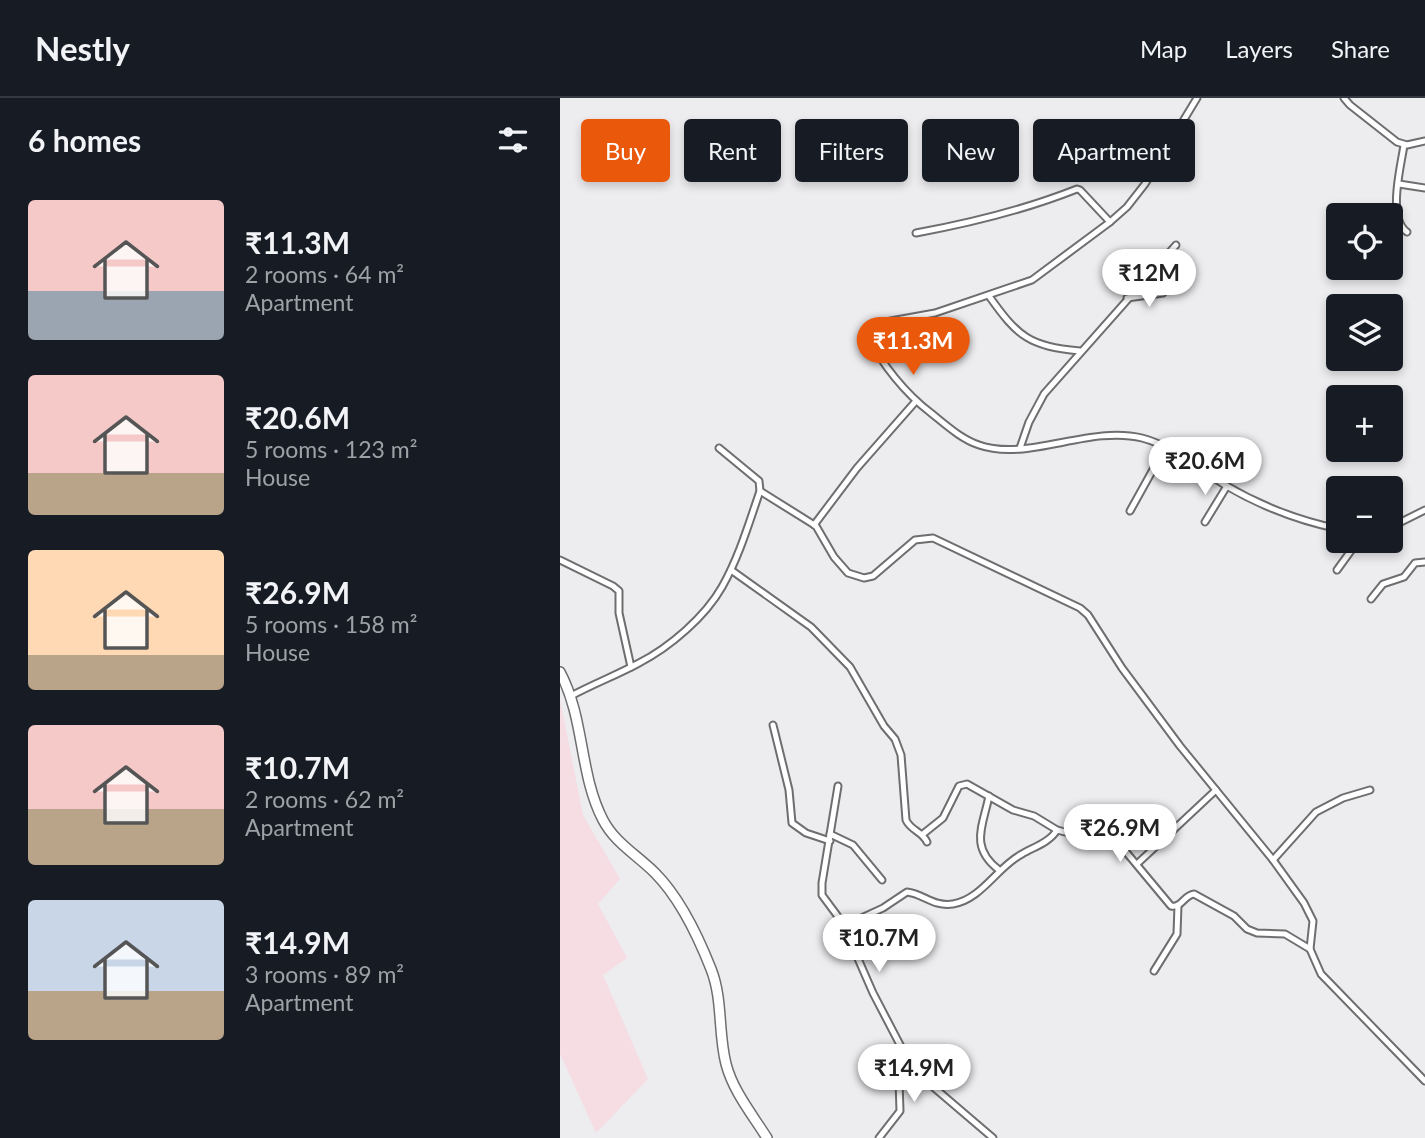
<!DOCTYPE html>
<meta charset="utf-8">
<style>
:root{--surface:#171b24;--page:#20242c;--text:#f1f3f6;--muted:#9ea1a6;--line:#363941;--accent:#ea580c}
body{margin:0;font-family:Lato,sans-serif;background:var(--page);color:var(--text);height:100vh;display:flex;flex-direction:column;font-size:26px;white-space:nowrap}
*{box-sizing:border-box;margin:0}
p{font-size:23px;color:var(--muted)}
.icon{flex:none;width:38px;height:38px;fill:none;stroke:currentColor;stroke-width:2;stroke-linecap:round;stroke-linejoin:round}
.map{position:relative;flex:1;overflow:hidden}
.side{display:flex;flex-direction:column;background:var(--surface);width:560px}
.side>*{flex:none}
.guide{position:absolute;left:21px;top:21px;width:665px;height:63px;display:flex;gap:14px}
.fabs{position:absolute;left:766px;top:105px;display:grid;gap:14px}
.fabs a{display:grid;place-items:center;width:77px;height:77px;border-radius:7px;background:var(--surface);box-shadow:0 4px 10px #0003;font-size:35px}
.price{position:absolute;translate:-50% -60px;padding:0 16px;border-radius:24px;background:#fff;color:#222;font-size:23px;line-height:46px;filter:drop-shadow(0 2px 4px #0008)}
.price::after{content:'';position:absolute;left:50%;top:42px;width:21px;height:16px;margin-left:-10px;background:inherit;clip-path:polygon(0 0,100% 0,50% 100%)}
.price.current{background:var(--accent);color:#fff}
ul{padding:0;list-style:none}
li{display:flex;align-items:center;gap:21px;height:175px;padding:0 28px}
li span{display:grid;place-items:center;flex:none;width:196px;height:140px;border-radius:7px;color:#555}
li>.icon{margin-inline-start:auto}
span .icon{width:84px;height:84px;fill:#fffc;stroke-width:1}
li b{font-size:30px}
h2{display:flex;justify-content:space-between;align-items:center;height:84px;padding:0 28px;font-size:30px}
.pill{padding:0 24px;border-radius:7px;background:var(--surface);box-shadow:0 4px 10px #0003;font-size:24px;line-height:63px}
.pill.current{background:var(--accent);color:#fff}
header{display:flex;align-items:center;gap:42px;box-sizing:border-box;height:98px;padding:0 35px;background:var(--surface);border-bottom:2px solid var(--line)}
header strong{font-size:33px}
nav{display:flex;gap:38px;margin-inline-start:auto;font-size:24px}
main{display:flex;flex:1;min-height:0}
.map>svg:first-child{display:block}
</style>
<header>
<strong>Nestly</strong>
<nav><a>Map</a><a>Layers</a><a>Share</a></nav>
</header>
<main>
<section class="side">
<h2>6 homes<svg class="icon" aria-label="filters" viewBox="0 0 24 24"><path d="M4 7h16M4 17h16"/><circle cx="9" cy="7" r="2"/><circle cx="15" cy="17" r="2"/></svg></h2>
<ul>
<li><span style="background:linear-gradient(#f6c9c9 65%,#9aa5b1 0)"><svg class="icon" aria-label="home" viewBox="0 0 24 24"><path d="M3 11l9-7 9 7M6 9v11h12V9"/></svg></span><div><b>₹11.3M</b><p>2 rooms · 64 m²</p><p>Apartment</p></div></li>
<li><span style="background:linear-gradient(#f6c9c9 70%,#b9a48a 0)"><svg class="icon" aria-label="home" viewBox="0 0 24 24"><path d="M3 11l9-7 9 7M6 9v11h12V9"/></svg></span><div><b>₹20.6M</b><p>5 rooms · 123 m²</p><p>House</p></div></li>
<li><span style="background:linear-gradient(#ffd9b3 75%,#b9a48a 0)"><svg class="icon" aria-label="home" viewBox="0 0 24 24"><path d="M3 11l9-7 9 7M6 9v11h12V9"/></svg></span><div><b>₹26.9M</b><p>5 rooms · 158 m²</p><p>House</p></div></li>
<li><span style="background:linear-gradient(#f6c9c9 60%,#b9a48a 0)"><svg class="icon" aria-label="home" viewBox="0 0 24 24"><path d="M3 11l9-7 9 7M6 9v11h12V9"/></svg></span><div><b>₹10.7M</b><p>2 rooms · 62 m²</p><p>Apartment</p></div></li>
<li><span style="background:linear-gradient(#c9d6e8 65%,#b9a48a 0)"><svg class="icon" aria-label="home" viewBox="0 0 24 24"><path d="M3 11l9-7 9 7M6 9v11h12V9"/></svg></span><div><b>₹14.9M</b><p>3 rooms · 89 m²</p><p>Apartment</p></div></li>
</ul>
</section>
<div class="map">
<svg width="865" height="1040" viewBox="0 0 865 1040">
<rect width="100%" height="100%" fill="#ededf0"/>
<polygon fill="#f6dce3" points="0,601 23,717 60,781 38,806 67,860 43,877 88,981 36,1035 0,956"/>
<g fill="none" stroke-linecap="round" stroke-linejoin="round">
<defs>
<g id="minor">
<path d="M 637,0 L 585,86 L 567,109 L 550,124 L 472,182 L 375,215 L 314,226 L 310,229 L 308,237 C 321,266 346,296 371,315 C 386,327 401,341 419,347 C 468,364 529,327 582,340 C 613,348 639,371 665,387 C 699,407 740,423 779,431"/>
<polyline points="784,0 790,7 837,44 847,47 865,43"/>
<path d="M 844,47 C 841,68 827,120 847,134"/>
<polyline points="839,86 865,90"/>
<path d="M 356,135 C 411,125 464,112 517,91 L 520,92 L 550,124"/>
<path d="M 429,198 C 458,239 469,248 520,253"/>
<polyline points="567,200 603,195"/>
<polyline points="460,350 469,324 484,296 616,147"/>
<polyline points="200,393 256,428 274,459 288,475 304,480 313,478 355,442 373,440 520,510 528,517 562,570 620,648 713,762 744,805 753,823 750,851 761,876 865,983"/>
<polyline points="570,413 605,350"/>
<polyline points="645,424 667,388"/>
<polyline points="254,427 297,370 356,303"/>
<polyline points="831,429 865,412"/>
<polyline points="0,462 53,488 59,493 59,515 71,569"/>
<path d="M 171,472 L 251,529 L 290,569 L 324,628 L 335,641 L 341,657 L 346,722 C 351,733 362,733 367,744"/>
<polyline points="777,472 798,443"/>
<polyline points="811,501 823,486 844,479 855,465 865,464"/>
<path d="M 11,598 C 33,586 57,577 79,565 C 110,549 145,519 162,489 C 179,459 189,425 200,393 L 199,383 L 159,350"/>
<polyline points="213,627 229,692 232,725 246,735 270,743"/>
<polyline points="278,688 262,785 262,797 282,824 313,895 349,964 371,987 433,1040"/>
<path d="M 429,698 C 423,728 409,749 439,772"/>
<polyline points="270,736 293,747 322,782"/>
<path d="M 363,736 L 383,720 L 399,688 L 407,686 L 453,712 L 474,718 L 497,732 L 561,748 L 611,808 C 622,810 624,797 634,796 L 674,818 L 687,831 L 697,835 L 725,836 L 750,851"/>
<polyline points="713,762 756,714 783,700 810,692"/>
<polyline points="577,766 656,692"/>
<path d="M 284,828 L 323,810 L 347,794 C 364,796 373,809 393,806 C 422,801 437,769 462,756 C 474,749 490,744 497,732"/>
<polyline points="594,873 617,836 618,807"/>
<polyline points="319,1040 340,1013 339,983 343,954"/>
</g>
<path id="trunk" d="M 0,574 C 25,621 19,676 43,722 C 55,745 77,757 95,775 C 120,800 138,838 151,871 C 163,901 158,935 166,966 C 173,993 192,1016 207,1040"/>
</defs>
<use href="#minor" stroke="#6e6e70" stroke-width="9"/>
<use href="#trunk" stroke="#6e6e70" stroke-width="12"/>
<use href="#minor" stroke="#fff" stroke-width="5"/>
<use href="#trunk" stroke="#fff" stroke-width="9"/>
</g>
</svg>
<div class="fabs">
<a><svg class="icon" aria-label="locate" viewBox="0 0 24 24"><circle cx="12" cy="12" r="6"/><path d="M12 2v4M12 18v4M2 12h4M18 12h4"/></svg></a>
<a><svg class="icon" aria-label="layers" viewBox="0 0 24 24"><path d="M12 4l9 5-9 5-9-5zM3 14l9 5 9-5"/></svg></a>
<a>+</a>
<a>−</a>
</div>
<b class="price" style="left:589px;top:211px">₹12M</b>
<b class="price current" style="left:353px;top:279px">₹11.3M</b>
<b class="price" style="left:645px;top:399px">₹20.6M</b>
<b class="price" style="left:560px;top:766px">₹26.9M</b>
<b class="price" style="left:319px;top:876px">₹10.7M</b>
<b class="price" style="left:354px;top:1006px">₹14.9M</b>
<div class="guide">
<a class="pill current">Buy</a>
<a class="pill">Rent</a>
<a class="pill">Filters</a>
<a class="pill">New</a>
<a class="pill">Apartment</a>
</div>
</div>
</main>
